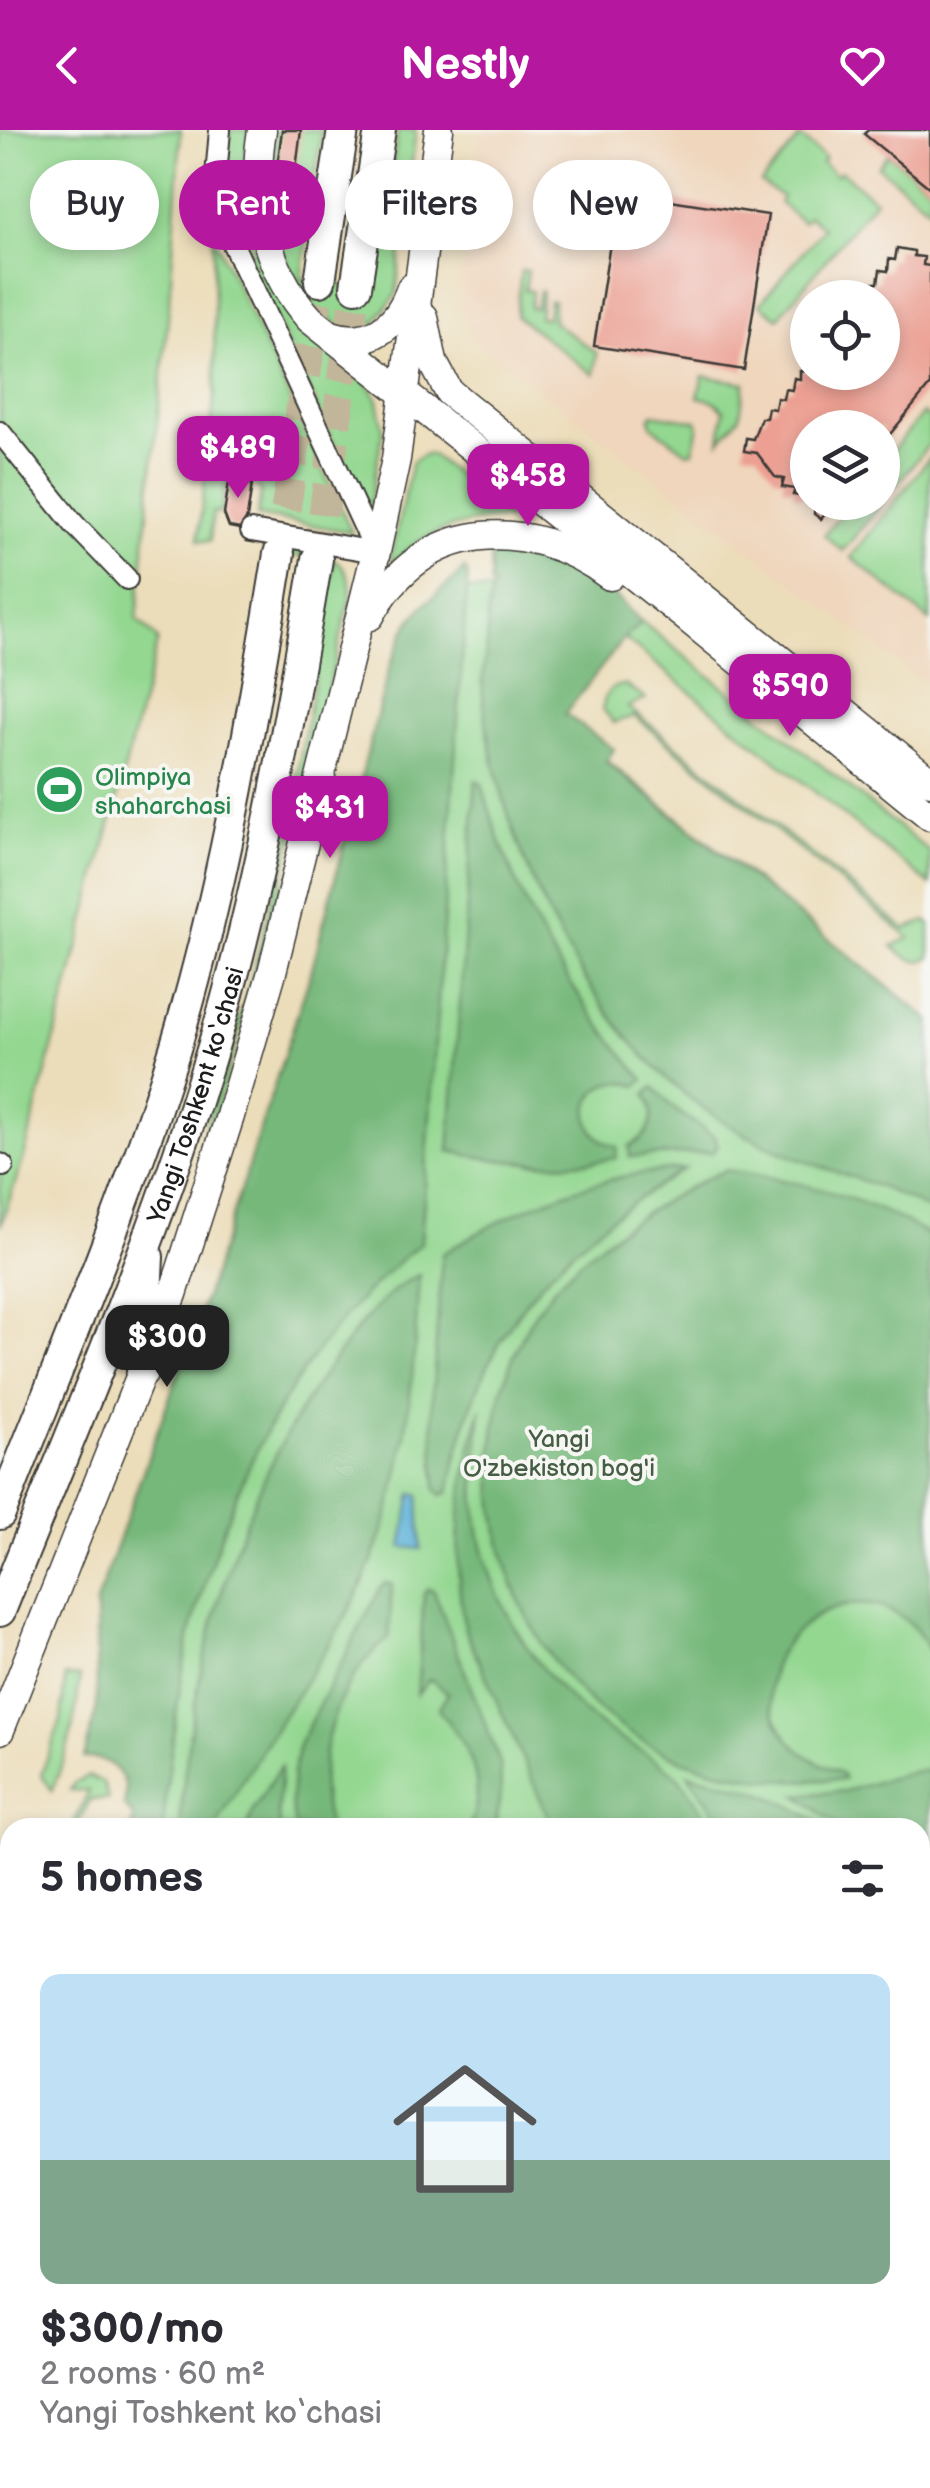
<!DOCTYPE html>
<meta charset="utf-8">
<style>
:root{--surface:#fff;--page:#f2f2f3;--text:#2b2b33;--muted:#7c7c81;--line:#e1e1e2;--accent:#b5179e}
body{margin:0;font-family:"Balsamiq Sans",sans-serif;background:var(--page);color:var(--text);height:100vh;display:flex;flex-direction:column;font-size:38px;white-space:nowrap}
*{box-sizing:border-box;margin:0}
p{font-size:32px;color:var(--muted)}
.icon{flex:none;width:55px;height:55px;fill:none;stroke:currentColor;stroke-width:2;stroke-linecap:round;stroke-linejoin:round}
.map{position:relative;flex:1;overflow:hidden}
.side{position:absolute;left:0px;top:1688px;width:930px;height:672px;display:flex;flex-direction:column;background:var(--surface);border-radius:30px 30px 0 0;box-shadow:0 5px 15px #0003}
.side>*{flex:none}
.top-card{position:absolute;left:30px;top:30px;width:870px;height:90px;display:flex;gap:20px}
.buttons{position:absolute;left:790px;top:150px;display:grid;gap:20px}
.buttons a{display:grid;place-items:center;width:110px;height:110px;border-radius:50%;background:var(--surface);box-shadow:0 5px 15px #0003;font-size:50px}
.price{position:absolute;translate:-50% -85px;padding:0 22px;border-radius:20px;background:var(--accent);color:#fff;font-size:32px;line-height:65px;filter:drop-shadow(0 2px 5px #0008)}
.price::after{content:'';position:absolute;left:50%;top:60px;width:30px;height:22px;margin-left:-15px;background:inherit;clip-path:polygon(0 0,100% 0,50% 100%)}
.price.current{background:#222;color:#fff}
ul{padding:0;list-style:none}
li{display:grid;align-content:center;gap:20px;height:530px;padding:0 40px}
li+li{border-top:2px solid var(--line)}
li span{display:grid;place-items:center;height:310px;border-radius:20px;color:#555}
li>.icon{margin-inline-start:auto}
span .icon{width:180px;height:180px;fill:#fffc;stroke-width:1}
li b{font-size:42px}
h2{display:flex;justify-content:space-between;align-items:center;height:120px;padding:0 40px;font-size:42px}
.pill{padding:0 35px;border-radius:45px;background:var(--surface);box-shadow:0 5px 15px #0003;font-size:35px;line-height:90px}
.pill.current{background:var(--accent);color:#fff}
header{display:flex;justify-content:space-between;align-items:center;height:130px;padding:0 40px;background:var(--accent);color:#fff;font-size:45px;font-weight:600}
.map>svg:first-child{display:block}
</style>
<header><svg class="icon" aria-label="back" viewBox="0 0 24 24"><path d="M15 5l-7 7 7 7"/></svg>Nestly<svg class="icon" aria-label="heart" viewBox="0 0 24 24"><path d="M12 20l-8-8c-3-5 5-10 8-4 3-6 11-1 8 4z"/></svg></header>
<div class="map">
<svg width="930" height="2358" viewBox="0 0 930 2358">
<rect width="100%" height="100%" fill="#f6f6f2"/>
<filter id="ink" filterUnits="userSpaceOnUse"><feTurbulence type="fractalNoise" baseFrequency=".01" numOctaves="2"/><feDisplacementMap in="SourceGraphic" scale="20" xChannelSelector="R" yChannelSelector="G"/><feConvolveMatrix kernelMatrix="1 2 1 2 8 2 1 2 1" color-interpolation-filters="sRGB"/></filter>
<filter id="wash" filterUnits="userSpaceOnUse"><feTurbulence type="fractalNoise" baseFrequency=".0048" numOctaves="4" result="noise"/><feDisplacementMap in="SourceGraphic" scale="40" xChannelSelector="R" yChannelSelector="G"/><feGaussianBlur stdDeviation="2.25" result="paint"/><feColorMatrix in="noise" values="0 0 0 0 0 0 0 0 0 0 0 0 0 0 0 0 0 1.4 0 .05"/><feComposite in="paint" operator="in"/></filter>
<g filter="url(#wash)">
<rect width="100%" height="100%" fill="#ecddba"/>
<path fill="#efd6bc" fill-rule="evenodd" d="M 480,0 L 930,0 L 930,557 L 473,210 L 461,178 L 459,162 ZM 808,168 L 882,168 L 882,242 L 808,242 ZM 808,298 L 882,298 L 882,372 L 808,372 Z"/>
<g fill="#93d790" stroke="#587a56" stroke-width="2.5">
<polygon points="0,0 181,0 169,178 137,489 158,510 24,1027 0,1097"/>
<polygon points="230,0 249,0 250,4 232,100 225,40"/>
<polygon points="276,0 322,0 302,149 374,160 398,0 416,0 396,165 375,192 342,197 312,177 281,121 270,60"/>
<polygon points="800,7 825,28 822,33 836,45 841,41 875,70 778,188 760,174 823,98 809,86 803,92 779,73 782,67 761,53"/>
<polygon points="888,24 930,58 930,79 878,36"/>
<polygon points="253,98 307,200 369,255 378,270 383,299 368,386 250,135"/>
<polygon points="213,105 352,402 257,386 261,362 250,345 232,342 225,358 221,383 213,382 210,411 198,410 215,261"/>
<polygon points="521,141 528,141 525,160 532,161 530,178 536,178 539,161 542,161 539,187 547,188 549,171 553,171 553,192 597,223 594,245 516,186"/>
<polygon points="703,246 745,253 740,286 720,311 724,280 714,271 698,267"/>
<polygon points="923,283 930,289 930,313 895,357 883,347 883,333"/>
<polygon points="653,284 697,291 699,296 693,321 687,322 652,296 650,289"/>
<path d="M 425,324 L 432,325 L 510,388 C 470,390 421,400 394,433 L 391,426 L 412,332 Z"/>
<polygon points="930,327 930,491 851,427"/>
<polygon points="850,373 882,373 843,421 824,405"/>
<path d="M 264,414 C 300,420 351,415 351,464 L 275,781 L 205,1021 L 199,1019 L 252,846 L 286,713 L 334,432 L 263,421 Z"/>
<polygon points="494,455 550,585 930,890 930,2358 0,2358 0,2008 10,1998 10,2350 920,2350 920,1698 154,1697 165,1576 456,459 493,461"/>
<polygon points="642,492 930,722 930,755 624,508"/>
<path d="M 625,555 L 646,569 L 628,577 L 905,799 L 926,791 L 930,795 L 930,827 C 916,837 903,825 892,816 L 910,808 L 634,586 L 614,593 L 603,579 C 604,564 609,556 625,555 Z"/>
<path d="M 65,1546 L 80,1547 C 76,1588 69,1622 52,1660 L 41,1645 L 61,1590 Z"/>
<polygon points="88,1646 103,1652 108,1669 90,1670 77,1697 72,1697 89,1661 70,1660 75,1652"/>
</g>
<g fill="#76b87a" stroke="#496a4b" stroke-width="2.5">
<path d="M 491,413 L 538,421 L 599,451 L 642,492 L 624,508 L 565,584 L 614,619 L 606,632 L 930,890 L 930,1081 C 888,1056 842,1045 796,1028 C 757,1013 718,991 685,964 C 577,877 497,705 483,567 C 481,550 485,531 487,514 C 488,496 486,470 494,456 L 490,455 Z"/>
<path d="M 465,439 L 468,445 L 421,1113 C 313,1200 250,1310 209,1442 C 202,1464 194,1486 189,1508 C 176,1571 169,1634 163,1697 L 131,1697 L 134,1688 L 124,1675 C 132,1647 112,1627 84,1628 L 97,1577 L 96,1473 L 211,1151 L 311,842 L 390,535 L 407,496 L 424,475 Z"/>
<path d="M 476,650 L 482,654 C 515,775 564,855 644,950 L 636,956 C 590,935 565,1002 617,1017 L 616,1028 C 560,1038 505,1034 449,1021 Z"/>
<path d="M 654,957 L 673,978 L 715,1007 L 718,1016 L 713,1022 L 630,1027 L 629,1016 C 652,1006 658,986 646,964 Z"/>
<path d="M 684,1039 C 546,1125 480,1199 449,1362 L 441,1365 L 436,1359 L 432,1272 L 442,1124 C 516,1078 595,1043 684,1039 Z"/>
<path d="M 725,1040 C 797,1050 867,1067 930,1106 L 930,1521 C 870,1407 709,1526 795,1616 C 808,1630 825,1635 841,1643 L 844,1649 C 788,1653 733,1650 680,1629 C 508,1561 441,1340 534,1185 C 570,1125 662,1068 725,1040 Z"/>
<path d="M 419,1145 C 413,1249 408,1354 364,1450 C 346,1491 319,1529 295,1568 C 267,1610 241,1653 216,1697 L 180,1697 C 191,1528 241,1347 347,1212 C 365,1188 391,1157 419,1145 Z"/>
<path d="M 481,1279 C 478,1311 474,1345 476,1378 C 483,1459 529,1536 590,1587 C 614,1608 642,1619 666,1637 C 686,1651 699,1678 713,1697 L 553,1697 L 465,1500 C 451,1424 459,1352 481,1279 Z"/>
<path d="M 386,1453 L 392,1455 L 389,1508 C 335,1549 310,1633 329,1697 L 295,1697 L 291,1672 L 293,1643 L 299,1614 L 381,1457 Z"/>
<path d="M 428,1459 L 434,1461 L 500,1633 L 501,1659 L 495,1697 L 469,1697 C 490,1651 466,1613 438,1579 L 448,1563 L 430,1549 L 417,1564 L 424,1463 Z"/>
<polygon points="281,1635 278,1682 281,1697 247,1697 254,1679"/>
<path d="M 916,1641 L 930,1641 L 930,1992 L 920,2001 C 920,1980 919,1958 920,1937 C 922,1901 927,1868 920,1832 L 920,1698 L 840,1697 L 797,1665 L 845,1661 Z"/>
<path d="M 688,1644 C 742,1655 780,1666 826,1697 L 726,1697 Z"/>
<polygon points="10,1965 10,2074 0,2082 0,1975 4,1979"/>
<polygon points="930,2025 930,2255 920,2261 920,2033"/>
<polygon points="10,2100 10,2350 333,2350 332,2358 0,2358 0,2108"/>
<polygon points="930,2289 930,2358 817,2358 830,2350 920,2350 920,2296"/>
<polygon points="365,2350 637,2350 634,2358 364,2358"/>
<polygon points="658,2350 752,2350 747,2358 654,2358"/>
</g>
<polygon fill="#5db2d9" stroke="#3c677a" stroke-width="2.5" points="412,1364 419,1365 421,1419 402,1417"/>
<g id="blocks">
<g fill="#ec9f92">
<polygon points="282,0 301,0 296,39 277,37"/>
<polygon points="868,0 930,0 930,58 864,4"/>
<polygon points="618,62 768,85 744,240 594,216"/>
<polygon points="897,118 914,121 914,126 924,127 923,135 930,136 930,255 882,314 882,298 808,298 808,367 793,365 795,359 782,357 784,349 775,347 757,323 744,321 746,308 753,309 761,288 766,288 768,278 775,279 777,268 783,269 785,259 792,260 794,248 800,249 800,241 882,242 882,168 874,168 873,153 878,153 880,140 888,141 889,129 895,130"/>
<polygon points="234,344 249,347 252,354 247,388 240,399 229,397 224,384 229,352"/>
<polygon points="815,372 835,372 821,389 814,384"/>
</g>
</g>
</g>
<g filter="url(#ink)">
<use href="#blocks" fill-opacity="0" stroke="#3b3934" stroke-width="2.5"/>
<g fill="none" stroke-linecap="round" stroke-linejoin="round">
<g stroke="#c2b69a" stroke-width="30" stroke-dasharray="30 15" stroke-linecap="butt">
<polyline points="279,424 320,151"/>
<polyline points="317,429 356,157"/>
</g>
<defs>
<g id="minor">
<polyline points="220,0 216,46 224,95 376,422"/>
<polyline points="0,302 74,394 127,449"/>
<polyline points="251,401 376,422"/>
<polyline points="0,1034 3,1036"/>
</g>
<g id="major">
<path d="M 262,0 C 251,67 263,137 310,189 L 686,487 L 930,686"/>
<polyline points="424,187 433,232 449,262 930,651"/>
<path d="M 331,205 C 371,218 398,195 411,158"/>
<path d="M 370,486 C 422,389 527,384 610,446"/>
<polyline points="0,1600 173,1164 230,986 272,842 376,422 396,329 439,0"/>
</g>
<g id="highway">
<polyline points="320,151 343,0"/>
<polyline points="356,157 380,0"/>
<polyline points="142,1243 148,1127"/>
<path d="M 0,1384 C 57,1240 117,1098 165,951 C 220,779 250,601 279,424"/>
<path id="s1" d="M 0,1481 C 69,1307 145,1134 201,956 C 256,783 287,607 317,429"/>
</g>
</defs>
<use href="#minor" stroke="#3b3934" stroke-width="24"/>
<use href="#major" stroke="#3b3934" stroke-width="31"/>
<use href="#highway" stroke="#3b3934" stroke-width="34"/>
<use href="#minor" stroke="#fff" stroke-width="20"/>
<use href="#major" stroke="#fff" stroke-width="28"/>
<use href="#highway" stroke="#fff" stroke-width="30"/>
</g>
</g>
<defs>
<symbol id="stadium-disc" viewBox="-11 -11 22 22"><circle r="9.5" fill="#2e9e5b" stroke="#f6f6f2"/><path d="M0-5a6.5 5 0 1 0 0 10a6.5 5 0 1 0 0-10ZM-3.5-1.8h7v3.6h-7Z" fill="#fff"/></symbol>
</defs>
<g fill-rule="evenodd">
<use href="#stadium-disc" x="32" y="632" width="55" height="55"/>
</g>
<g text-anchor="middle" stroke-width="8" stroke-linejoin="round" paint-order="stroke">
<g font-size="25" fill="#27864d" stroke="#f6f6f2" text-anchor="start">
<text x="95" y="655">Olimpiya<tspan x="95" dy="29">shaharchasi</tspan></text>
</g>
<g font-size="25" fill="#1c1c1c" stroke="#f6f6f2">
<text dy="9" stroke="none"><textPath href="#s1" startOffset="552">Yangi Toshkent ko‘chasi</textPath></text>
</g>
<g font-size="25" fill="#465d45" stroke="#f6f6f2">
<text x="559" y="1317">Yangi<tspan x="559" dy="29">O'zbekiston bog'i</tspan></text>
</g>
</g>
</svg>
<div class="buttons">
<a><svg class="icon" aria-label="locate" viewBox="0 0 24 24"><circle cx="12" cy="12" r="6"/><path d="M12 2v4M12 18v4M2 12h4M18 12h4"/></svg></a>
<a><svg class="icon" aria-label="layers" viewBox="0 0 24 24"><path d="M12 4l9 5-9 5-9-5zM3 14l9 5 9-5"/></svg></a>
</div>
<b class="price" style="left:238px;top:371px">$489</b>
<b class="price" style="left:528px;top:399px">$458</b>
<b class="price" style="left:790px;top:609px">$590</b>
<b class="price" style="left:330px;top:731px">$431</b>
<b class="price current" style="left:167px;top:1260px">$300</b>
<div class="top-card">
<a class="pill">Buy</a>
<a class="pill current">Rent</a>
<a class="pill">Filters</a>
<a class="pill">New</a>
</div>
<section class="side">
<h2>5 homes<svg class="icon" aria-label="filters" viewBox="0 0 24 24"><path d="M4 7h16M4 17h16"/><circle cx="9" cy="7" r="2"/><circle cx="15" cy="17" r="2"/></svg></h2>
<ul>
<li><span style="background:linear-gradient(#bfe0f5 60%,#7fa58c 0)"><svg class="icon" aria-label="home" viewBox="0 0 24 24"><path d="M3 11l9-7 9 7M6 9v11h12V9"/></svg></span><div><b>$300/mo</b><p>2 rooms · 60 m²</p><p>Yangi Toshkent ko‘chasi</p></div></li>
</ul>
</section>
</div>
